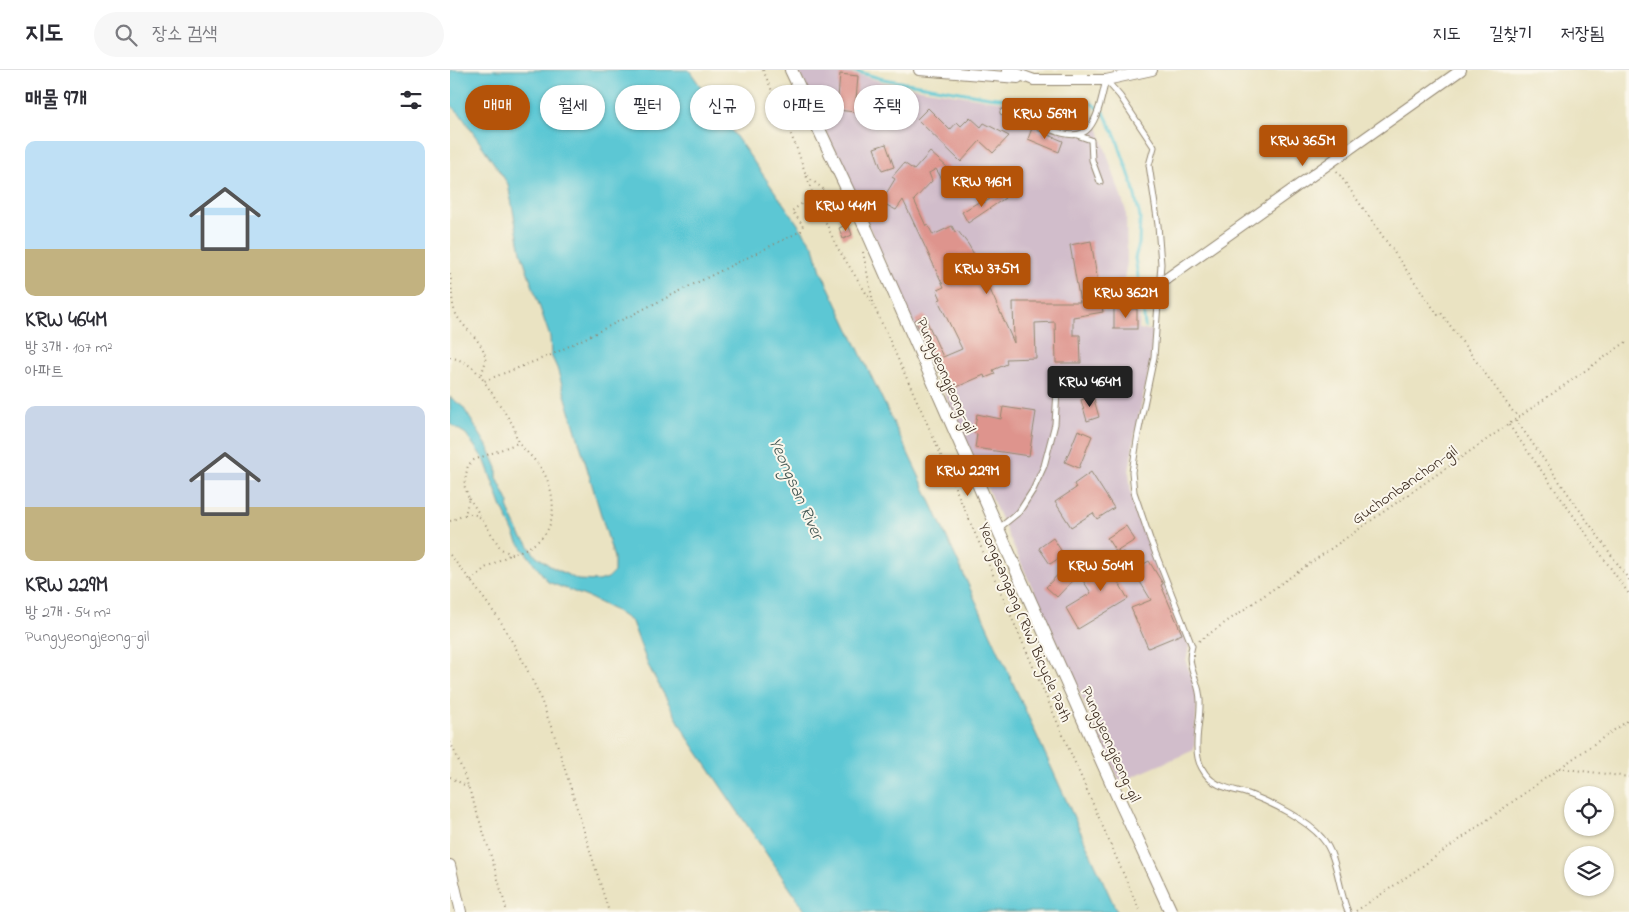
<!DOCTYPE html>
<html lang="ko">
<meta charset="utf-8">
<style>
:root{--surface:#fff;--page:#f7f7f7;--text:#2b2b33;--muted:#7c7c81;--line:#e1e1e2;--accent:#b45309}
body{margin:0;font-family:"Indie Flower","Poor Story",sans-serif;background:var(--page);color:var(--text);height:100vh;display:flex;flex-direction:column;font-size:19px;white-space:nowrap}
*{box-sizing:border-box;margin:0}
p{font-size:16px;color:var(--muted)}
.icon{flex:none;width:28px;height:28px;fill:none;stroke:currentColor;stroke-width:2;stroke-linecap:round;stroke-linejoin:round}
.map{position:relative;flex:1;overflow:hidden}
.details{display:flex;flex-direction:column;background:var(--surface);width:450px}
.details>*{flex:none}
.hud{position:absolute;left:15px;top:15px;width:475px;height:45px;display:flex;gap:10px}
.buttons{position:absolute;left:1114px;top:716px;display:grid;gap:10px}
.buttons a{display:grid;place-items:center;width:50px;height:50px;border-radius:50%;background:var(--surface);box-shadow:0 1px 4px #0004;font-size:25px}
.price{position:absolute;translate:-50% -42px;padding:0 11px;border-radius:5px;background:var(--accent);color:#fff;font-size:16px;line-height:32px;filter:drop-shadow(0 1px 2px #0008)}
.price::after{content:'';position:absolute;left:50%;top:30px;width:15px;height:11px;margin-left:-8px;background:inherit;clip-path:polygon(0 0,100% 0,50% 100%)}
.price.selected{background:#222;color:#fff}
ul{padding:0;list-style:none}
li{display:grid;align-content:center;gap:10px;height:265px;padding:0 25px}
li span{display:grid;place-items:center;height:155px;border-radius:10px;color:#555}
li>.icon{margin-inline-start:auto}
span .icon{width:90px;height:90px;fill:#fffc;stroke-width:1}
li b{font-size:21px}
h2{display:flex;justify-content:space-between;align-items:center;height:60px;padding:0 25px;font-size:21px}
.tag{padding:0 18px;border-radius:22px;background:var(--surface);box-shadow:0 1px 4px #0004;font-size:18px;line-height:45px}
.tag.selected{background:var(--accent);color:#fff}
header{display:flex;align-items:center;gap:30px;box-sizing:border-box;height:70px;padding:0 25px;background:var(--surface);border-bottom:1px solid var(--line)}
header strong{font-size:24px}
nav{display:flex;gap:28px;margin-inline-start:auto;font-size:18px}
.search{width:350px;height:45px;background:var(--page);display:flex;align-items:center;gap:12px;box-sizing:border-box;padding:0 18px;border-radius:28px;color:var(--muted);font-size:19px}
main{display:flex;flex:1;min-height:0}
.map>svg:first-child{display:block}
</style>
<header>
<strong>지도</strong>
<div class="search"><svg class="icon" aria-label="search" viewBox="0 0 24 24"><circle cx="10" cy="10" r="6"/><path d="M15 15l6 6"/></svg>장소 검색</div>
<nav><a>지도</a><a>길찾기</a><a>저장됨</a></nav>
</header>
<main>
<section class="details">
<h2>매물 9개<svg class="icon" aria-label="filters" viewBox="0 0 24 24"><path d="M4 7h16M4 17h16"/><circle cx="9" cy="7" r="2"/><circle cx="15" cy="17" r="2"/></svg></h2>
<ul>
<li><span style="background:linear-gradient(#bfe0f5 70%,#c2b280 0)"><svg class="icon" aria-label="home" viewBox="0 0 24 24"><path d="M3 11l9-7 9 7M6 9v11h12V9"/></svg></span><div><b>KRW 464M</b><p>방 3개 · 107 m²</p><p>아파트</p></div></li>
<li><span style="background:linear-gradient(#c9d6e8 65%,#c2b280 0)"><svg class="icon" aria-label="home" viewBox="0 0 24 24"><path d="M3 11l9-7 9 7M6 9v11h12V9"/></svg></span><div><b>KRW 229M</b><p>방 2개 · 54 m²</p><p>Pungyeongjeong-gil</p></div></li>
</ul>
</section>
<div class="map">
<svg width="1179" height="842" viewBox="0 0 1179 842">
<rect width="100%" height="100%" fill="#fbf7ec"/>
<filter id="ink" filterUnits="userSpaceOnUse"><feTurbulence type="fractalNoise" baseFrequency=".02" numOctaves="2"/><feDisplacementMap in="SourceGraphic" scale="10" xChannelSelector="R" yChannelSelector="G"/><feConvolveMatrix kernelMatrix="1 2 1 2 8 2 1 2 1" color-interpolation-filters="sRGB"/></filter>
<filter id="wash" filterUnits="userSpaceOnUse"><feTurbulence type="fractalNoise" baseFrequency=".0096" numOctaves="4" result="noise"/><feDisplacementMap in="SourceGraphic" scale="20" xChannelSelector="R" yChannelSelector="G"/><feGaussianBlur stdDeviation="1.12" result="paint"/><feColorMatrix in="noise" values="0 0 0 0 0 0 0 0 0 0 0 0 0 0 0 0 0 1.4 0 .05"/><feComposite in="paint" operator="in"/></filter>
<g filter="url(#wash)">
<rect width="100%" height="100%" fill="#eae3c2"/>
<polygon fill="#d1bdcb" points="348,0 383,0 410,5 433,12 458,17 539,30 616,37 641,42 647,54 676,141 677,193 673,215 690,233 689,260 703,260 702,286 685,364 679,402 681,422 697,470 739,576 736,592 747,620 747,632 744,680 670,712"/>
<polygon fill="#5cc7d4" stroke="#4c7879" points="0,0 239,0 364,177 371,201 468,404 667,842 356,842 236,665 198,595 182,552 166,541 140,528 98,512 68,472 51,435 35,391 16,364 0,354 0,327 13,337 39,379 47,398 47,408 59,433 58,439 71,467 76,471 84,484 100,496 128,510 149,511 158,508 164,502 164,488 107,298 101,285 100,267 71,182 58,114 11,45 0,34"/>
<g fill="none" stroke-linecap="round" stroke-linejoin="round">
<polyline stroke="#5cc7d4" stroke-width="3" points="401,0 433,9 539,27 616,35 632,29 641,33 654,43 666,67 682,113 690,147 689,174 685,188 693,236 695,257"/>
</g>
<g id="blocks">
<g fill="#de948d">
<polygon points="390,4 408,6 405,42 387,40"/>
<polygon points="478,38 500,60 507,52 511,56 520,47 531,57 534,53 559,66 543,83 530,71 511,92 467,49"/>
<polygon points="589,38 633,41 632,51 626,50 625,57 602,55 589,50"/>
<polygon points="582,58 613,71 609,82 578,69"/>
<polygon points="436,74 444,97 432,101 424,78"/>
<polygon points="480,82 505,104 495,114 486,99 479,103 482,111 464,130 476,156 478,155 483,165 502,156 505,162 508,161 518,174 525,186 564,273 563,232 630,232 620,175 641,171 653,242 623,247 623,265 630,265 631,293 606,293 605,252 585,253 586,288 556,289 557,294 543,300 545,304 535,308 534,305 498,321 465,250 474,245 493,287 512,279 488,230 491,229 487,220 494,217 453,130 446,140 431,132 445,109 442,107 454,93 464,100"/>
<polygon points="550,122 555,128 518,153 512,142 532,130 534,133"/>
<polygon points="398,154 402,165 393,169 389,158"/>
<rect x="664" y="239" width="23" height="20"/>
<polygon points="643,326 649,347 637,351 631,330"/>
<polygon points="553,337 586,342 579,386 525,378 527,364 524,363 527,344 551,349"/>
<polygon points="628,360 642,366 629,398 615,392"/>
<polygon points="641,402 664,438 647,449 643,443 621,457 605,432 626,418 624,414"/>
<polygon points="676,456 685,470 666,482 657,468"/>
<polygon points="603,468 614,485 600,494 589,478"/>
<polygon points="673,482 682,495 665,506 678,529 628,559 616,538 641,523 632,509"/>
<polygon points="699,491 713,514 711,515 732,564 698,578 681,538 701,530 683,500"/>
<polygon points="618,494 628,505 607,527 596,517"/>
</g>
</g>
</g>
<g filter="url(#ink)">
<use href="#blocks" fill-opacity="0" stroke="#928670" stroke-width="1"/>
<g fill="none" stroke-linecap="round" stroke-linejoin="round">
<defs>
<g id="service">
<path d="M 553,42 C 560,44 568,46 575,48 C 591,55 625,75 639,58 C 649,46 652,25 656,10 L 670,26 L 704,77 L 699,95 L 708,155 L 711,194 L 704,287 L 688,364 L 682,402 L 684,422 L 700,469 L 742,576 C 735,598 750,609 750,631 C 751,649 744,670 748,688 C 749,694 754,703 759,708 C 769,718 787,720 801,725 C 822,733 857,750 872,768 C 888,786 888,819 898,842"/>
<polyline points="627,65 641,70 642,90 650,112"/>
<polyline points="548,459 569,442 583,420 594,396 605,354 608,304"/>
</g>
<g id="minor">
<polyline points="469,0 568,8"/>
<polyline points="557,0 584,10 656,10 702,0"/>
<polyline points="709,214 1011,0"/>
<polyline points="0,795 11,842"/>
</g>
<polyline id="tertiary" points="341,0 417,161 548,459 667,725 721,842"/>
</defs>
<use href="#service" stroke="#928670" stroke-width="7"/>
<use href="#minor" stroke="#928670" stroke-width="12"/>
<use href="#tertiary" stroke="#928670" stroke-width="14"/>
<g stroke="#928670" stroke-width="2" stroke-dasharray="1 4" stroke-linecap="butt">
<polyline points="313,0 347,79 363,125 387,177 423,234 473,344 690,842"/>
<polyline points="887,101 988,245 991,243 1064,343 1070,346"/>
<polyline points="357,106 378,123 398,149"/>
<polyline points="413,182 423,232"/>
<path d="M 0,204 C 3,217 0,234 7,246 C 19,266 47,279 30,305"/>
<path d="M 0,287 C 16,291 25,298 34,311"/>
<polyline points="1066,350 1179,510"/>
<polyline points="1059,355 1179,524"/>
<polyline points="19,428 30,445"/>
<path d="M 15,445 C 22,443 26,444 32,449 L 51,479 L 61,484 C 74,481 92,472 98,459 C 108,438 101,409 87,393 C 81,386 74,379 68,373"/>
<polyline points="0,451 15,445 19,428 14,415 18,395 24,390 68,373 63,355 34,311 101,285 351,161 353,155 342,141 363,125"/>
<polyline points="0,485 21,511 51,552 73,591 88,622 105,667 159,842"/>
<polyline points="21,511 35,498 61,484"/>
<polyline points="749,571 1179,270"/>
<path d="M 0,672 C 13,698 21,725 30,752 C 40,782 49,812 57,842"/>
<polyline points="1109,698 1179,707"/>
<polyline points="0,707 18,717"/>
<path d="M 906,841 C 999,780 1087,712 1179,650"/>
</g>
<use href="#service" stroke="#fff" stroke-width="5"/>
<use href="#minor" stroke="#fff" stroke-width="10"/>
<use href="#tertiary" stroke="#fff" stroke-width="12"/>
</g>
</g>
<g text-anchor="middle" stroke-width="4" stroke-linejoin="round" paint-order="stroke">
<g font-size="16" fill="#3b2a1e" stroke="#fbf7ec">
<text transform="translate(497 305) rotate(66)" y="6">Pungyeongjeong-gil</text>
<text transform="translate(954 414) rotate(-35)" y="6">Guchonbanchon-gil</text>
<text transform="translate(576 552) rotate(67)" y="6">Yeongsangang (Riv.) Bicycle Path</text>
<text transform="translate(662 674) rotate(66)" y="6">Pungyeongjeong-gil</text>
</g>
<g font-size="18" font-style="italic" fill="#455955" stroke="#fbf7ec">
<text transform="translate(347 418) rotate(66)" y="6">Yeongsan River</text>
</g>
</g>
</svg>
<div class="buttons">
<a><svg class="icon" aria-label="locate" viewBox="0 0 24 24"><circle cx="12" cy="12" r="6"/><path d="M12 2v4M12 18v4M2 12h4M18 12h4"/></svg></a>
<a><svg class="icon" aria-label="layers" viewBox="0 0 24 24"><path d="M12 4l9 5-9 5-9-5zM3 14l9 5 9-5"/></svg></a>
</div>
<b class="price" style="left:595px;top:70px">KRW 569M</b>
<b class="price" style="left:853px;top:97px">KRW 365M</b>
<b class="price" style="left:532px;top:138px">KRW 916M</b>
<b class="price" style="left:396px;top:162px">KRW 441M</b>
<b class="price" style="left:537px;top:225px">KRW 375M</b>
<b class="price" style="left:676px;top:249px">KRW 362M</b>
<b class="price selected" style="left:640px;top:338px">KRW 464M</b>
<b class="price" style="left:518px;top:427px">KRW 229M</b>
<b class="price" style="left:651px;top:522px">KRW 504M</b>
<div class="hud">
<a class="tag selected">매매</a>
<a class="tag">월세</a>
<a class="tag">필터</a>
<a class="tag">신규</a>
<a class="tag">아파트</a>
<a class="tag">주택</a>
</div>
</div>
</main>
